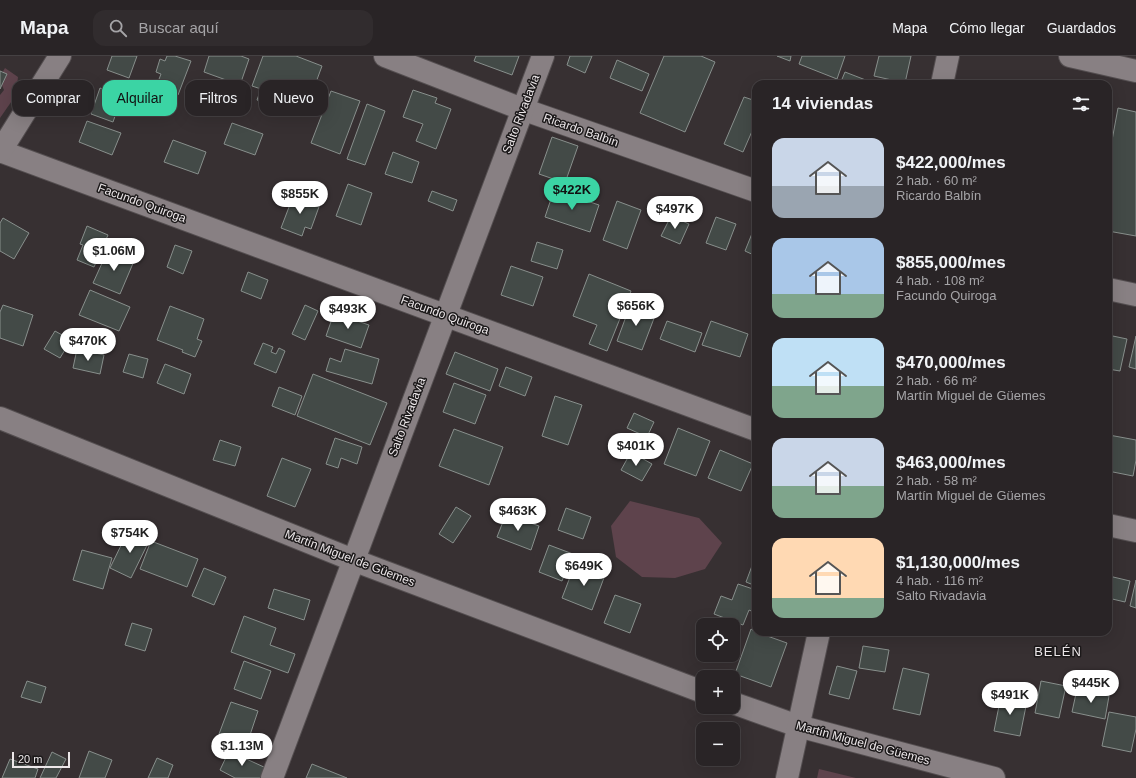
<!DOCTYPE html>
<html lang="es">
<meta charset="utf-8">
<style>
:root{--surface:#292426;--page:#312c2e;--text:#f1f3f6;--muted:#a5a4a7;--line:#454143;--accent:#3bd4a4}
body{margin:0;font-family:Helvetica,sans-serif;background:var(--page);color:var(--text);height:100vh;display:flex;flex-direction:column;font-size:15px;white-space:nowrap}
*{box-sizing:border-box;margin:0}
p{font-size:13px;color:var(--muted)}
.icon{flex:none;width:22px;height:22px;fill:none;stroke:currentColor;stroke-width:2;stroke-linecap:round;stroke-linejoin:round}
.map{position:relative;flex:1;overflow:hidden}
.side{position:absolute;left:752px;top:24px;width:360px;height:556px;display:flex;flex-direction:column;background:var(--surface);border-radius:12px;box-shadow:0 4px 16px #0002,0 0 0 1px var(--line)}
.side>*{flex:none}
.hud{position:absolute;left:12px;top:24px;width:380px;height:36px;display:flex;gap:8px}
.tools{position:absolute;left:696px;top:562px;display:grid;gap:8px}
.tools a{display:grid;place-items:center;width:44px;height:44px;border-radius:8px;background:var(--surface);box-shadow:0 4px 16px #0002,0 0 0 1px var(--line);font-size:20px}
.scale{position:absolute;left:12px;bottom:10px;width:58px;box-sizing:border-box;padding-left:4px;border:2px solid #ece7e9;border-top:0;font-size:11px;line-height:14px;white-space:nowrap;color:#ece7e9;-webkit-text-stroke:3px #1c191a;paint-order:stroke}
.price{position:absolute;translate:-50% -34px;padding:0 9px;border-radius:14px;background:#fff;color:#222;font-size:13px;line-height:26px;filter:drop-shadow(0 1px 2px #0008)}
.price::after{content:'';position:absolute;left:50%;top:24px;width:12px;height:9px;margin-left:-6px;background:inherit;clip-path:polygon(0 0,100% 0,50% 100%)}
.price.current{background:var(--accent);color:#111}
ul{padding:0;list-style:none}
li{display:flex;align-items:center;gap:12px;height:100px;padding:0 20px}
li span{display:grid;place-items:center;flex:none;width:112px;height:80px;border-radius:12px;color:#555}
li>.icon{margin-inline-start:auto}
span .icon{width:48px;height:48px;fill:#fffc;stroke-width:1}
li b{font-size:17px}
h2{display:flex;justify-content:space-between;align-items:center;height:48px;padding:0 20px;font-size:17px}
.chip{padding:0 14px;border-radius:12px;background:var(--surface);box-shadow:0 4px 16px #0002,0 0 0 1px var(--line);font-size:14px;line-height:36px}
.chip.current{background:var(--accent);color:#111}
header{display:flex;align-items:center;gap:24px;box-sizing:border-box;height:56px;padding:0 20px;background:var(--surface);border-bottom:1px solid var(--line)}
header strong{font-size:19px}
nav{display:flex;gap:22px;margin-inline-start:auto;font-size:14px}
.search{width:280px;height:36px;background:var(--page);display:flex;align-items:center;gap:10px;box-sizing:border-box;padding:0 14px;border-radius:12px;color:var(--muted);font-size:15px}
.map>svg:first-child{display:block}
</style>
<header>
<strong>Mapa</strong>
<div class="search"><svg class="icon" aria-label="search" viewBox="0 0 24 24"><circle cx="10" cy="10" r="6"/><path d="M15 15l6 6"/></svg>Buscar aquí</div>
<nav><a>Mapa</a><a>Cómo llegar</a><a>Guardados</a></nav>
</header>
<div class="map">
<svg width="1136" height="722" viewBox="0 0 1136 722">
<rect width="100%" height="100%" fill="#373032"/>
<g fill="#5e434c">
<path d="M 5,12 L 18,21 L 16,39 L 0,62 L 0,39 L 4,34 C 0,25 0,20 5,12 Z"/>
<polygon points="630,445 699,462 722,487 705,513 675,522 642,521 616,501 611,470"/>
<polygon points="819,713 856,722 817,722"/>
</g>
<g fill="#434a47" stroke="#888f8c">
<polygon points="112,0 137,0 129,22 107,14"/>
<polygon points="167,0 175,0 191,5 178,39 156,31 161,18 156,16 160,3 165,5"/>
<polygon points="209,0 241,0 249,3 240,29 204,16"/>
<polygon points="263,0 296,0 322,10 308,48 285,39 284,42 276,39 272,49 257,44 261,33 252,30"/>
<polygon points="476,0 519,0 512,19 474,5"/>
<polygon points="570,0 592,0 585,17 567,9"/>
<polygon points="664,0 701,0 715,6 685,76 640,57"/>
<polygon points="777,0 791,0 790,5"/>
<polygon points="802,0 845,0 837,23 799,8"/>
<polygon points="879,0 911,0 905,27 874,20"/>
<polygon points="617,4 649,18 642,35 610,22"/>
<polygon points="0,15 7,18 0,33"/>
<polygon points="845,16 876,28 840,28"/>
<polygon points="100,32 122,40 113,66 91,58"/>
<polygon points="413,34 437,42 435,47 451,53 436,93 416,85 423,68 403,61"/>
<polygon points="331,35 360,45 340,98 311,87"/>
<polygon points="744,41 756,45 756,66 743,96 724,88"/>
<polygon points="367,48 385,55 365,109 347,103"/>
<polygon points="1118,52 1136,56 1136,180 1108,175 1108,106"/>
<polygon points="87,65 121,77 112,99 79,86"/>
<polygon points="232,67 263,78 255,99 224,88"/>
<polygon points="552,81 578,90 565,127 539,118"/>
<polygon points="173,84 206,96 198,118 164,106"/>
<polygon points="393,96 419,106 412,127 385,118"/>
<polygon points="348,128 372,137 361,169 336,160"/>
<polygon points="554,134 599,149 590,176 545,161"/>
<polygon points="432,135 457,144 453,155 428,145"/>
<polygon points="294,138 320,148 311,173 305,171 302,180 281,172"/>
<polygon points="617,145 641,154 627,193 603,184"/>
<polygon points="671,160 689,168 680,188 661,180"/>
<polygon points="716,161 736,168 726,194 706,187"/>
<polygon points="3,162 29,177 14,203 0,195 0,167"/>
<polygon points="87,170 108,179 94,211 77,204 83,189 80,188"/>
<polygon points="755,170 756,171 756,200 745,195"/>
<polygon points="537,186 563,194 557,213 531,205"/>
<polygon points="175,189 192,195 183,218 167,211"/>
<polygon points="108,194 134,205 120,238 93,227"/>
<polygon points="511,210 543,221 533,250 501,239"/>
<polygon points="248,216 268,224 261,243 241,235"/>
<polygon points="589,218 631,235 607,295 589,288 597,269 573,260"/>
<polygon points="90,234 130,251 119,275 79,259"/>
<polygon points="631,247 656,257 642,294 617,285"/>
<polygon points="3,249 33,259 23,290 0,282 0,256"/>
<polygon points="305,249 318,255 305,284 292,278"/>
<polygon points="170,250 204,263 197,283 202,285 195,301 182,296 183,294 157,284"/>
<polygon points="334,257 369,269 361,292 326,280"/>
<polygon points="667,265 702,277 695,296 660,283"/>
<polygon points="711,265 748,278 740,301 702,289"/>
<polygon points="55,275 71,284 60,302 44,293"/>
<polygon points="1108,279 1127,283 1120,315 1108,313"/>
<polygon points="1136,280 1136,313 1129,311"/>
<polygon points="263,287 273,291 271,296 276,298 279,292 285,295 276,317 254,308"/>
<polygon points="77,293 104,299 100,318 73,312"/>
<polygon points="345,293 379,303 372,328 326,315 330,302 341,306"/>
<polygon points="455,296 498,313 490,335 446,318"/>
<polygon points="129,298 148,303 143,322 123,316"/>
<polygon points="165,308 191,318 184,338 157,327"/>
<polygon points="506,311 532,321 525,340 499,330"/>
<polygon points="313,318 387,347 370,389 297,360"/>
<polygon points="454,327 486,339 475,368 443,356"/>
<polygon points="279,331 302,340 295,359 272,350"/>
<polygon points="555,340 582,349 568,389 542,380"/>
<polygon points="634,357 654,366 647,381 627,372"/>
<polygon points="678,372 710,385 696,420 664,408"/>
<polygon points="454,373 503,391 489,429 439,410"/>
<polygon points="1109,379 1136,384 1136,404 1133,420 1108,415"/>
<polygon points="335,382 362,391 357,408 341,402 338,412 326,408"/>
<polygon points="220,384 241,391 235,410 213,404"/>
<polygon points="720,394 753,408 741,435 708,422"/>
<polygon points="631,396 652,408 642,425 621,414"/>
<polygon points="282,402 311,413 295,451 267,440"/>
<polygon points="456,451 471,460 453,487 439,478"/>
<polygon points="566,452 591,461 583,483 558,474"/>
<polygon points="506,458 539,470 531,494 497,481"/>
<polygon points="129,473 150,483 131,522 110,512"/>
<polygon points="151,485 198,503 187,531 140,513"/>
<polygon points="549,489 573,498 562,525 539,516"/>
<polygon points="82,494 112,502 103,533 73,524"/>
<polygon points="756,499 756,530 746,526"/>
<polygon points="575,508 605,519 592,554 562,542"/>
<polygon points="204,512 226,521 214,549 192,540"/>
<polygon points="1109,520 1130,525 1125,546 1108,542 1108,526"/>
<polygon points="1136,524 1136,552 1130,550"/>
<polygon points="738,528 756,534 753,543 756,544 756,557 749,554 743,569 714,558 721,540 732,544"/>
<polygon points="274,533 310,544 304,564 268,552"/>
<polygon points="615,539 641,548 630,577 604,567"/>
<polygon points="244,560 276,572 270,589 295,598 288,617 231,596"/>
<polygon points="132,567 152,573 145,595 125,589"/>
<polygon points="751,573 756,576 787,587 771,631 735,618"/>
<polygon points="863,590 889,594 885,616 859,612"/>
<polygon points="244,605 271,615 261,643 234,633"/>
<polygon points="837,610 857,615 849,643 829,638"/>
<polygon points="903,612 929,618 920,659 893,653"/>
<polygon points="27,625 46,631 41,647 21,641"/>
<polygon points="1041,625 1066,630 1059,662 1035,657"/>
<polygon points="1077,633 1109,640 1105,663 1072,656"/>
<polygon points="1001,640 1027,645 1020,680 994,675"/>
<polygon points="231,646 258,655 247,688 219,678"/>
<polygon points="1109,656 1136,661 1136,673 1131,696 1102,690"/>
<polygon points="89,695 112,704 105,722 79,722"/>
<polygon points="229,695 266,712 261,722 235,722 220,714"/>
<polygon points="52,696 66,703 56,722 40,722"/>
<polygon points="157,702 173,709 168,722 148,722"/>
<polygon points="10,703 38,713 35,722 2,722"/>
<polygon points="312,708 347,722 306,722"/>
</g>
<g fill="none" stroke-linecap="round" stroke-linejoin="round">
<defs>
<g id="minor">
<polyline points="385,0 522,53 756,135"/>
<polyline points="1070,0 1136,15"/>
<polyline points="942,28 948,0"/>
<polyline points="0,95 756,374"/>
<polyline points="0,96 60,0"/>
<polyline points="1108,233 1136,239"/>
<polyline points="0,362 353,504 703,636"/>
<polyline points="1108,469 1136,475"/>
<polyline points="733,647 798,670 994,722"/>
<polyline points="272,722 543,0"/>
<polyline points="787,722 819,576"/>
</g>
</defs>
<use href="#minor" stroke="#544e50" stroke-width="24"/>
<use href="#minor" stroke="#888083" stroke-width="22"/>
</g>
<g text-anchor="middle" stroke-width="3" stroke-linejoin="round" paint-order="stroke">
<g font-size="12" fill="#ece7e9" stroke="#1c191a">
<text transform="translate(521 58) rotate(-69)" y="4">Salto Rivadavia</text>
<text transform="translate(581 74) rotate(19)" y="4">Ricardo Balbín</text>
<text transform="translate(142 147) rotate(20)" y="4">Facundo Quiroga</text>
<text transform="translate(445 259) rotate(20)" y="4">Facundo Quiroga</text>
<text transform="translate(407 361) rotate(-69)" y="4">Salto Rivadavia</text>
<text transform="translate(350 502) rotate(21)" y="4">Martín Miguel de Güemes</text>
<text transform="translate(863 687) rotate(15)" y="4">Martín Miguel de Güemes</text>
</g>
<g font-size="13" letter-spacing="1" fill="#ece7e9" stroke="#1c191a">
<text x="1058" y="600">BELÉN</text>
</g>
</g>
</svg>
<div class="tools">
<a><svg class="icon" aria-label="locate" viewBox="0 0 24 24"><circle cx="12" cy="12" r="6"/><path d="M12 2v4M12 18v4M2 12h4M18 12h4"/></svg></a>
<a>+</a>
<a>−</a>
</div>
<div class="scale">20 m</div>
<b class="price current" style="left:572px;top:155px">$422K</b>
<b class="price" style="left:300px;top:159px">$855K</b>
<b class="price" style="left:675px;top:174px">$497K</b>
<b class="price" style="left:114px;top:216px">$1.06M</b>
<b class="price" style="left:636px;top:271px">$656K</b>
<b class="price" style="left:348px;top:274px">$493K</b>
<b class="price" style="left:88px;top:306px">$470K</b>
<b class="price" style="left:636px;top:411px">$401K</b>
<b class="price" style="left:518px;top:476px">$463K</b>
<b class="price" style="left:130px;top:498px">$754K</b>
<b class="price" style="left:584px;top:531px">$649K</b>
<b class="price" style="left:1091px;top:648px">$445K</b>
<b class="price" style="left:1010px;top:660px">$491K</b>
<b class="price" style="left:242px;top:711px">$1.13M</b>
<div class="hud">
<a class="chip">Comprar</a>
<a class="chip current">Alquilar</a>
<a class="chip">Filtros</a>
<a class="chip">Nuevo</a>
</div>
<section class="side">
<h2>14 viviendas<svg class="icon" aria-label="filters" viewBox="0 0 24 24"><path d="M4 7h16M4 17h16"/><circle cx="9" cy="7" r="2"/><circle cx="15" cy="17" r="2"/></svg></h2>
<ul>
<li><span style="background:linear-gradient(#c9d6e8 60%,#9aa5b1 0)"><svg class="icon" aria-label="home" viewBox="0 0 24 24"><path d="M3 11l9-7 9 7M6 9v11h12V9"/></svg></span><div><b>$422,000/mes</b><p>2 hab. · 60 m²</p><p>Ricardo Balbín</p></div></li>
<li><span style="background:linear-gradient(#a9c7e8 70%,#7fa58c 0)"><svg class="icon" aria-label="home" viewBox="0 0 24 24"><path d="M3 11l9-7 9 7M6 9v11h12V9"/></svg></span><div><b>$855,000/mes</b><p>4 hab. · 108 m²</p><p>Facundo Quiroga</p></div></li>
<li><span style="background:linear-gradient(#bfe0f5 60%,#7fa58c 0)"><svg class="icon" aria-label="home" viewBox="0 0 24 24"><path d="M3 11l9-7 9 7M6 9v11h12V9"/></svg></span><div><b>$470,000/mes</b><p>2 hab. · 66 m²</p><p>Martín Miguel de Güemes</p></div></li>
<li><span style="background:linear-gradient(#c9d6e8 60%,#7fa58c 0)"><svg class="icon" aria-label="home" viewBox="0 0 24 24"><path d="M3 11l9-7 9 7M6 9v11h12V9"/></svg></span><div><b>$463,000/mes</b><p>2 hab. · 58 m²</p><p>Martín Miguel de Güemes</p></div></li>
<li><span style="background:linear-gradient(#ffd9b3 75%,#7fa58c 0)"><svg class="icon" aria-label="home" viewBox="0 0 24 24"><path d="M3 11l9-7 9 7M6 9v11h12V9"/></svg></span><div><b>$1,130,000/mes</b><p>4 hab. · 116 m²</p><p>Salto Rivadavia</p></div></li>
</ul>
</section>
</div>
